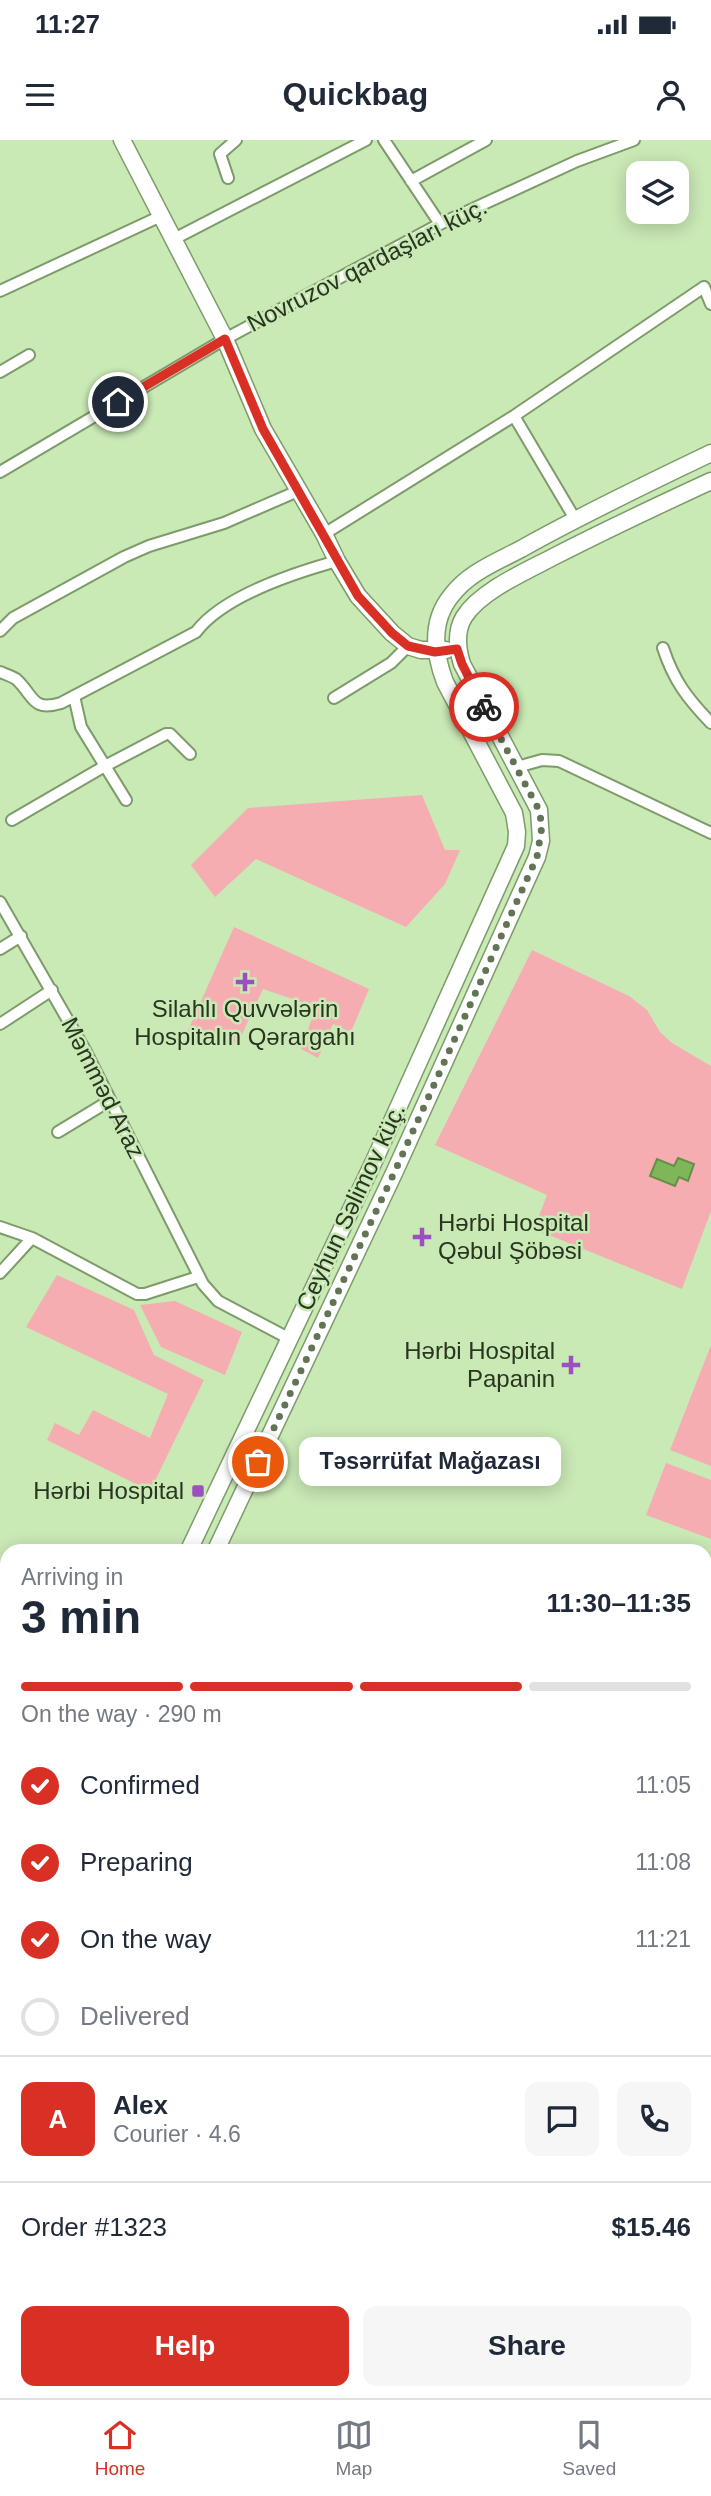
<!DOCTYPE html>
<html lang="en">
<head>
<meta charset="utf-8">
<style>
  :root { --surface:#fff; --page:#f6f6f7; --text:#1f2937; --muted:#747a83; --line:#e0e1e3; --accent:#d93025 }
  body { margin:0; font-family:Arial,sans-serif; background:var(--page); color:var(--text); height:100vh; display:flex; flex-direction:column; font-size:26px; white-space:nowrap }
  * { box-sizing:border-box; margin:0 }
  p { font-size:23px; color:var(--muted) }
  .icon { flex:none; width:38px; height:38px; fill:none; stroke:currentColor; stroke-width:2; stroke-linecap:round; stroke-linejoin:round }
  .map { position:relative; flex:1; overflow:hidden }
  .side { position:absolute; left:0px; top:1404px; width:712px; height:856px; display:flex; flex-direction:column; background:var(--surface); border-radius:21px 21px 0 0; box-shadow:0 4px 18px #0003 }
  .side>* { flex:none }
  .tools { position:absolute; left:626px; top:21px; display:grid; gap:14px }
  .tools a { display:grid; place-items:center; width:63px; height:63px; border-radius:14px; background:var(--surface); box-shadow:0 4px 18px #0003; font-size:35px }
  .pin { position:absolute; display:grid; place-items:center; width:60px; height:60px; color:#fff; margin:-30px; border:4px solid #fff; border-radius:50%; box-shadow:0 2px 7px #0007 }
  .courier { position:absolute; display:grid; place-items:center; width:70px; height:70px; margin:-35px; border:5px solid #d93025; border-radius:50%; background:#fff; color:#222; box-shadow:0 2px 9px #0007 }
  .bubble { position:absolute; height:49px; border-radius:14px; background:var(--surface); box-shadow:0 4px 18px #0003; font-size:23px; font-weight:700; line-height:49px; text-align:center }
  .summary em { font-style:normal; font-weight:700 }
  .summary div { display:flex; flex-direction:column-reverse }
  .summary { display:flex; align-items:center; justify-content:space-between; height:119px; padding:0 21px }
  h1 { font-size:46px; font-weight:700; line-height:52px }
  .bar { display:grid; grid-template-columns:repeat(4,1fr); gap:10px 7px; align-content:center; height:84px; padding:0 21px }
  .bar i { height:9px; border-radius:5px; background:var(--line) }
  .bar .selected { background:var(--accent) }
  .bar p { grid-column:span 4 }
  .line { display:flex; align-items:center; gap:18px; padding:0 21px; border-top:2px solid var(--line) }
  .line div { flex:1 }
  .round { display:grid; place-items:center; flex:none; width:74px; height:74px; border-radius:14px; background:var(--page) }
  ol { padding:0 21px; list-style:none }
  li { display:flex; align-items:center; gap:21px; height:77px }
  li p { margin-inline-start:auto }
  li .icon { padding:7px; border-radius:50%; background:var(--accent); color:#fff; stroke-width:4 }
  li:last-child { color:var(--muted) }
  li i { width:38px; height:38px; border:4px solid var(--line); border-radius:50% }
  .cta { display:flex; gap:14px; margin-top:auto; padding:14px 21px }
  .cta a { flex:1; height:80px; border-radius:14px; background:var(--accent); color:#fff; font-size:28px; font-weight:700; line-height:80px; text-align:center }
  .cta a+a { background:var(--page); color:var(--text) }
  .status { display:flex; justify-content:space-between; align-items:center; height:49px; padding:0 35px; background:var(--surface); direction:ltr }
  .status svg { height:19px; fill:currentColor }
  header { display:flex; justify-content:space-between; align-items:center; height:91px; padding:0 21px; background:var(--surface); font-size:32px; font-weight:700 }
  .tab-bar { display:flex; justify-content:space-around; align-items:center; height:98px; border-top:2px solid var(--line); background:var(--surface); font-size:19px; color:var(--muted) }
  .tab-bar a { display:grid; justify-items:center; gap:4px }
  .tab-bar .selected { color:var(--accent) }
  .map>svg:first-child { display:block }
  .green { fill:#f6adb2 }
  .water { fill:#7fb65a; stroke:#658f49; stroke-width:2 }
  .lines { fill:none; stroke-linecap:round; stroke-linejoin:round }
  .street-casing { stroke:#7d9b6b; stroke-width:14 }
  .secondary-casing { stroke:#7d9b6b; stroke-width:19 }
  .primary-casing { stroke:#7d9b6b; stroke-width:21 }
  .street { stroke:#fff; stroke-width:10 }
  .secondary { stroke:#fff; stroke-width:16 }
  .primary { stroke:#fff; stroke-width:18 }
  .done { stroke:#617455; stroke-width:7; stroke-dasharray:0 12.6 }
  .route { stroke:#d93025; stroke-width:9 }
  .poi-dot { fill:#9d4fc0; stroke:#c9e9b5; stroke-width:2.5 }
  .labels { text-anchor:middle; stroke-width:5; stroke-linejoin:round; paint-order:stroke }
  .street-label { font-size:24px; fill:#293521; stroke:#c9e9b5 }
  .poi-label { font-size:24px; fill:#293521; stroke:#c9e9b5; text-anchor:end }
</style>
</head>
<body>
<div class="status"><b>11:27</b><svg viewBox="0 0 49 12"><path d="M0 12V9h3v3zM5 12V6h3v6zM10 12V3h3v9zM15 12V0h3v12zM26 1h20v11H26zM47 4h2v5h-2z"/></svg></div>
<header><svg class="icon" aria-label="menu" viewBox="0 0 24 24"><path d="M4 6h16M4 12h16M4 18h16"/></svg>Quickbag<svg class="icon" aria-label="person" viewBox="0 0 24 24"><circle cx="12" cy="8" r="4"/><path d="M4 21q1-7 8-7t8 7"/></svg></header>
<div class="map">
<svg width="711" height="2258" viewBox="0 0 711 2258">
  <rect width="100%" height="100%" fill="#c9e9b5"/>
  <path class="green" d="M422,655L445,710H460L445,744L406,787L256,719L215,757L191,725L248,668Z
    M234,787L369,849L351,892L333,884L318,918L301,909L316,867L263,849L238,903L186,895Z
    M532,810L629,856L647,870L660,892L672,903L711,926V1071L682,1149L534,1089L547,1055L435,1005Z
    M57,1135L134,1170L154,1215L204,1240L150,1351L47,1300L55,1283L79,1295L93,1270L150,1298L168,1254L26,1187Z
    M175,1161L242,1192L225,1235L161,1207L140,1165Z
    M711,1205V1326L670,1310Z
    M666,1323L711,1340V1399L646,1375Z"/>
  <path class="water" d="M678,1018L694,1024L688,1041L679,1037L675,1046L650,1036L657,1019L674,1026Z"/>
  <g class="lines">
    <defs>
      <path id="street" d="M384,0L440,84
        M228,38L220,14L236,0
        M411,41L486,0
        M174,99L366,0
        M0,151L161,76
        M0,232L29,215
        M514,276L575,379
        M0,332L225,199L440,84L577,21L634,0
        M324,394L514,276L704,147L711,164
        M0,491L13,478L124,417L149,406L224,383L298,351
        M663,508C674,541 687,558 711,583
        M0,532C5,534 11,536 16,539C34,555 31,572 61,563L196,492C223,456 294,433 337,421
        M74,556L81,587L126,660
        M334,558L391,523L408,506
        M517,627L542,620L559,621L711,693
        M12,680L105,626L166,594H170L190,614
        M0,762L85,910L203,1144L218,1161L290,1199
        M0,809L21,796
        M0,884L52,850
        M58,992L109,961
        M0,1087L32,1098L0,1133
        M32,1098L137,1154H145L198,1137
        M0,1443L7,1446
        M485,2258L487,2252"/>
      <path id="secondary" d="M122,0L225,199L263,289L324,394L337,421L358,456L392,493L408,506L421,510H446
        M189,1410L375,1019L516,706L517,692L514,673L445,542C434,513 430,482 451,456C468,433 496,422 521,409C583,374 647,344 711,313
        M216,1410L395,1031L537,717L541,701L539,670L462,524C457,508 455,492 464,477C481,450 529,430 557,415C608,389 659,365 711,341
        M0,1679L7,1682
        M0,1764L7,1767
        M0,1818L7,1802
        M4,1865L7,1896
        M0,1926L7,1911
        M705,2012L711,2014
        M705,2082L711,2085"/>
      <path id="primary" d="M0,1704L7,1708
        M0,1733L7,1736
        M705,2031L711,2034
        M705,2062L711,2064"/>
    </defs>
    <use href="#street" class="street-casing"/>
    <use href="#secondary" class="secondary-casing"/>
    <use href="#primary" class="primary-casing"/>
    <use href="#street" class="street"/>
    <use href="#secondary" class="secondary"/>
    <use href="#primary" class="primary"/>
  </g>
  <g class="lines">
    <path class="done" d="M258,1322L395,1031L537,717L542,686L539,670L484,567"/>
    <path class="route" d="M118,262L225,199L263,289L358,456L392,493L408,506L435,512L457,509L462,524L484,567"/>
  </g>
  <g class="poi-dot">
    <path d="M241.5 831.5h7v7h7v7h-7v7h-7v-7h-7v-7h7z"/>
    <path d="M418.5 1086.5h7v7h7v7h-7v7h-7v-7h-7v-7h7z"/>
    <path d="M567.5 1214.5h7v7h7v7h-7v7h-7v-7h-7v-7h7z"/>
    <rect x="191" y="1344" width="14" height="14" rx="3.5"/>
  </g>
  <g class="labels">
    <g class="street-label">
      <text transform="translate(367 125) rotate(-27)" y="8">Novruzov qardaşları küç.</text>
      <text transform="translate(103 948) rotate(63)" y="8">Məmməd Araz</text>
      <text transform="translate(351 1067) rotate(-65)" y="8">Ceyhun Səlimov küç.</text>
    </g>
    <g class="poi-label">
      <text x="245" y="877" text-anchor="middle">Silahlı Quvvələrin<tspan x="245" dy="28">Hospitalın Qərargahı</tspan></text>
      <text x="438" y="1091" text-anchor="start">Hərbi Hospital<tspan x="438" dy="28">Qəbul Şöbəsi</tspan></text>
      <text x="555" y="1219">Hərbi Hospital<tspan x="555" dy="28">Papanin</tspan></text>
      <text x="184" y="1359">Hərbi Hospital</text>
    </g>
  </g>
</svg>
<div class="tools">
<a><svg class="icon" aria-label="layers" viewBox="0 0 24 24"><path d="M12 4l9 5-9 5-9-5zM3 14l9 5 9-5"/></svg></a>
</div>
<div class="pin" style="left:258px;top:1322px;background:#ea580c"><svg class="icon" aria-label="bag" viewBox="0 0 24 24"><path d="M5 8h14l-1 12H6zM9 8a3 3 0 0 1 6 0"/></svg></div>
<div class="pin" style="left:118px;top:262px;background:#1f2937"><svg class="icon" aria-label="home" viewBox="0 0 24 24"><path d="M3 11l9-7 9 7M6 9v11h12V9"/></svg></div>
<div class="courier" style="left:484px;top:567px"><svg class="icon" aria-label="bike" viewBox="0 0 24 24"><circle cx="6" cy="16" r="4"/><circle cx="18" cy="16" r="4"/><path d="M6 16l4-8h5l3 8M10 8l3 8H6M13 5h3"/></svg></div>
<div class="bubble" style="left:299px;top:1297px;width:262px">Təsərrüfat Mağazası</div>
<section class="side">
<div class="summary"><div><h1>3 min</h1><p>Arriving in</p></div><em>11:30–11:35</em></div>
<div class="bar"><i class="selected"></i><i class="selected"></i><i class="selected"></i><i></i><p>On the way · 290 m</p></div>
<ol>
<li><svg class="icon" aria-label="check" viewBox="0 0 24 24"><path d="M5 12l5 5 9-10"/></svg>Confirmed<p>11:05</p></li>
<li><svg class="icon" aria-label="check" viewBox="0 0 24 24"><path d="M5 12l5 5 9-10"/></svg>Preparing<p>11:08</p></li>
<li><svg class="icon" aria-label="check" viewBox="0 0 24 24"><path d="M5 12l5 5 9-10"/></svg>On the way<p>11:21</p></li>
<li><i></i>Delivered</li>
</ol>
<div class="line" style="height:126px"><b class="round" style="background:var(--accent);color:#fff">A</b><div><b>Alex</b><p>Courier · 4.6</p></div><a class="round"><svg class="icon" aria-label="chat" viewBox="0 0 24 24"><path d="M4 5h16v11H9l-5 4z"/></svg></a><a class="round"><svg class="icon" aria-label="phone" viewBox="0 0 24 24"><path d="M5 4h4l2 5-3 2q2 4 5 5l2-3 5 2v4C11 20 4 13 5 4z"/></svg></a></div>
<div class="line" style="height:91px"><div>Order #1323</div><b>$15.46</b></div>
<div class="cta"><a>Help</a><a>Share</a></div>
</section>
</div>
<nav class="tab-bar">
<a class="selected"><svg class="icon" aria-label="home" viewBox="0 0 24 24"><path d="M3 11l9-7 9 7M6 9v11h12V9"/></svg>Home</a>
<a><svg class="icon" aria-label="map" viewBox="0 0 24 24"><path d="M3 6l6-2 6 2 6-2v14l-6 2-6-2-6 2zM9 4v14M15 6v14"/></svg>Map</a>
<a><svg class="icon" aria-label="saved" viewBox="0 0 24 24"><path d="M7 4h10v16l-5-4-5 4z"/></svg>Saved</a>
</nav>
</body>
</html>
